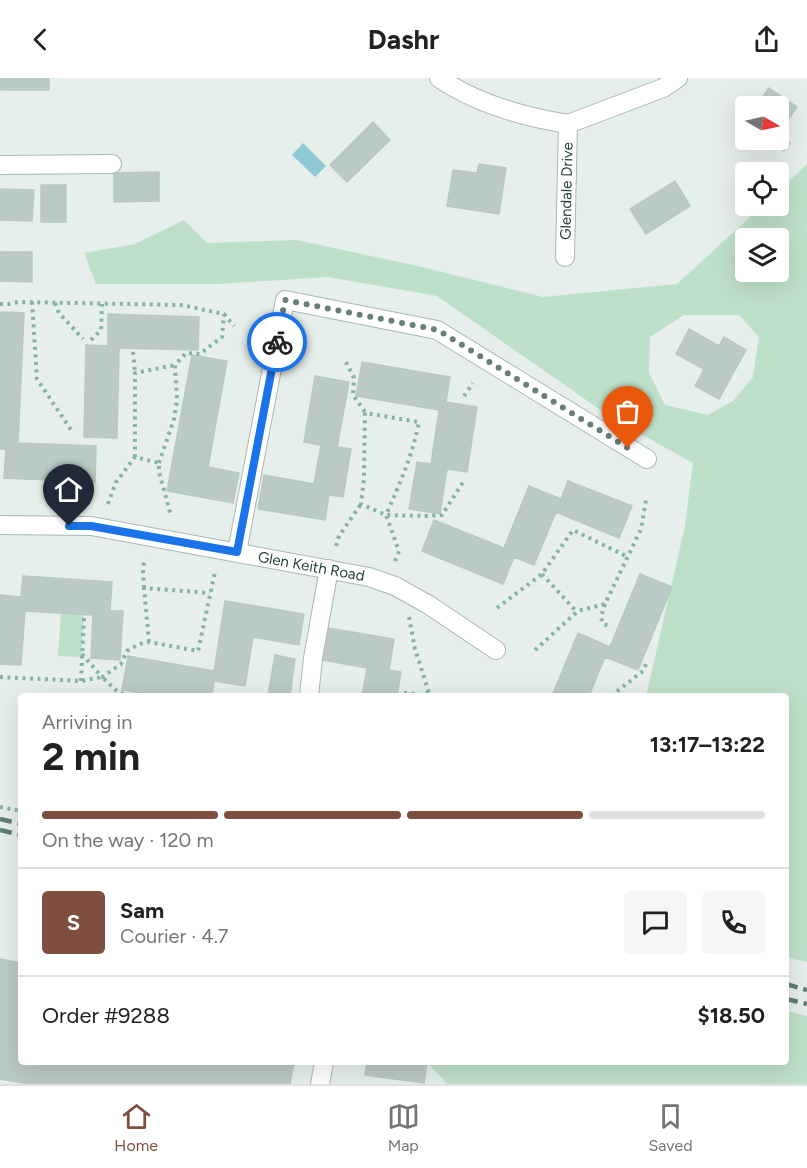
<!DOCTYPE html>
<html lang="en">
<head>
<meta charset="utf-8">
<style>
  :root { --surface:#fff; --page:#f6f6f6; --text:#202124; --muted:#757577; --line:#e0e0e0; --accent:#7f4e3f }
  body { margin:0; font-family:Figtree,sans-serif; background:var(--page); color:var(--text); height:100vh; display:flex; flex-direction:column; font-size:22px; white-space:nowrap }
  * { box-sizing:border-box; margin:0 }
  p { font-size:20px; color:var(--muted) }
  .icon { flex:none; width:33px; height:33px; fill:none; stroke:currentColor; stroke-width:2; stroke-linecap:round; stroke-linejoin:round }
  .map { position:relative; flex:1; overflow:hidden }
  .panel { position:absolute; left:18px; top:615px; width:771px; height:372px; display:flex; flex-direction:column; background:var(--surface); border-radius:6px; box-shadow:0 6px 24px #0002 }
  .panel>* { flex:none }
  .needle { width:39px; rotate:99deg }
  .buttons { position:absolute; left:735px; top:18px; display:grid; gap:12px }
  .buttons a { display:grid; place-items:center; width:54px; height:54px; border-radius:6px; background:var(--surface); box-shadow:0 6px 24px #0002; font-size:30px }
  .pin { position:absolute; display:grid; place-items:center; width:51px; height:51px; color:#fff; margin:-62px -26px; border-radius:50% 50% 50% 0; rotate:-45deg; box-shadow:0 0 6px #0007 }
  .pin .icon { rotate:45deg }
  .courier { position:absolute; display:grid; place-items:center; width:60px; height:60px; margin:-30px; border:4px solid #1a73e8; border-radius:50%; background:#fff; color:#222; box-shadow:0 2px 8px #0007 }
  .overview em { font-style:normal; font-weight:700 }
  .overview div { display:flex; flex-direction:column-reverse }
  .overview { display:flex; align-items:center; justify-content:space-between; height:102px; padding:0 24px }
  h1 { font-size:39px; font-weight:700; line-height:45px }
  .bar { display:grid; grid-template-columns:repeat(4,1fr); gap:9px 6px; align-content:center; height:72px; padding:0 24px }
  .bar i { height:8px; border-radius:4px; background:var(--line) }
  .bar .current { background:var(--accent) }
  .bar p { grid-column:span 4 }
  .line { display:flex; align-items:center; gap:15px; padding:0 24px; border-top:2px solid var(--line) }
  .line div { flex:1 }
  .round { display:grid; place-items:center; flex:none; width:63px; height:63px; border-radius:6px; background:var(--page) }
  header { display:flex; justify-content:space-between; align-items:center; height:78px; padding:0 24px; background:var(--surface); font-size:27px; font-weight:700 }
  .menu { display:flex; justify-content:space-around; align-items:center; height:84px; border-top:2px solid var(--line); background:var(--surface); font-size:16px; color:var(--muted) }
  .menu a { display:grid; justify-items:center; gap:3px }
  .menu .current { color:var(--accent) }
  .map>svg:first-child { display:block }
  .green { fill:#bfe0c8; fill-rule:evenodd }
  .water { fill:#8ec9d4 }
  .building { fill:#bbcac4; stroke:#b8c9c2; stroke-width:1.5 }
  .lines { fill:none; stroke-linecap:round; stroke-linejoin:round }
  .minor-casing { stroke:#a8b8b2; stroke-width:20 }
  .path { stroke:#86b3a5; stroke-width:4; stroke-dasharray:3 4.5; stroke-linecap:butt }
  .minor { stroke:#fff; stroke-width:18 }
  .rail { stroke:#5f7d75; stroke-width:4.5; stroke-dasharray:12 6; stroke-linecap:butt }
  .done { stroke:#687f78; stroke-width:6; stroke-dasharray:0 10.8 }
  .route { stroke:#1a73e8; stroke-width:8 }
  .labels { text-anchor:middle; stroke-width:6; stroke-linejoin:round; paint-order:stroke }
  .street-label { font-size:15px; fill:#24423a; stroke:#f7fbf9 }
</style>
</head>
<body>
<header><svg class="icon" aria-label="back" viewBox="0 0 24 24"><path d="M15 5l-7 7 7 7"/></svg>Dashr<svg class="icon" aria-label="share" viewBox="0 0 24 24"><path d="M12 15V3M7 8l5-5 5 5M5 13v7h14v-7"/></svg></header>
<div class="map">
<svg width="807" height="1006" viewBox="0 0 807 1006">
  <rect width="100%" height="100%" fill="#e6efeb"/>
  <path class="green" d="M807,86V884L786,879V618H646L685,448L693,385L612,340L437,218L328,199L218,206H96L84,175L135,166L184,142L207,165L297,162L422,189L543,219L677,206L762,128H778L779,112ZM746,160H778V194H746ZM684,237H739L759,259L753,299L733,323L708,337L665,327L649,295L650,259Z
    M61,535L84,537L81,579L58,578Z
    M786,933L807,938V1006H447L427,984H786Z"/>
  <path class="water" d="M303,65L326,88L315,99L292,77Z"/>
  <path class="building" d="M0,0H49V12H0Z
    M769,10L797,29L778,56V28H756Z
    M373,44L390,62L347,104L330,87Z
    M778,57L790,65L784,73L767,62H778Z
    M479,86L506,90L499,136L447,128L453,92L477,95Z
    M159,94V123L114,124V95Z
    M675,103L690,128L646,156L630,131Z
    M41,107H66V144H41Z
    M0,111L34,112L32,143L0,142Z
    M0,174H32V204L0,203Z
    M0,234L24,235L18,365L96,368L95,404L4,400L6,371H0Z
    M108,236L199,239L198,272L119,270L117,360L84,359L86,267L108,268Z
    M689,251L719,268L724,259L746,272L719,321L695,308L704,291L676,276Z
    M192,277L227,283L208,389L239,395L233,425L167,413Z
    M362,284L450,299L446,324L477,329L467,394L447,391L440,436L409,431L417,384L431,386L439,332L356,318Z
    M315,298L349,304L337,369L351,371L343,419L329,417L325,442L258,431L264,397L314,406L321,367L304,364Z
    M568,403L632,428L619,460L556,434L534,487L514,479L503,506L422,473L434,442L504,470L529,408L561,421Z
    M640,496L672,509L638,592L605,579L589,618H552L578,555L610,569Z
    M23,498L112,504L110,533H123L120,582L91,580L93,537L25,533L21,587L0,586V517L21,519Z
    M225,523L304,536L299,567L253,559L245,608L214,603L212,618H157L122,612L128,578L214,593Z
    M328,550L394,561L389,592L401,594L397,618H362L367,590L322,582Z
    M275,577L295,581L290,618H268Z
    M0,881L21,885V984H294L290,1006H29L0,1001Z
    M367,984H427L424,1005L365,997Z"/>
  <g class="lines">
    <defs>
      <g id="minor">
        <path d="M439,0C477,26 524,39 568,46"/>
        <path d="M568,46L663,10L678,0"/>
        <path d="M0,87L112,86"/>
        <path id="s1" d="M565,179L568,46"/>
        <path id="s2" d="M0,447L91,448L369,499L395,508L429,527L496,572"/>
        <path d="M237,474L285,222L437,252L647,381"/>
        <path d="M309,618L313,580L329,491"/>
        <path d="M320,1006L324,984"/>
      </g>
    </defs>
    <use href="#minor" class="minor-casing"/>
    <path class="path" d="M32,224L37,301L71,352
      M55,225L59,235L83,261
      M0,226H9L18,224L181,227L224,236L234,248
      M91,262L101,252L102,226
      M133,274L135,295
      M346,284L354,300L353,317L365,334
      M464,318L473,305
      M135,379V295L175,287
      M159,385L174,341L177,322L175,287L186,275L200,276L222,259L224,236
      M108,426L116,404L135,379L159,385V394L171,438
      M336,468L339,458L361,426
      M395,483L399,473L386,437C400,405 412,379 419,344L365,335L364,400L361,426L386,437L426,438L442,437L465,401
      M542,496L576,533
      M144,510L143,491L145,480
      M605,526L601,539L603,546L609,548
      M497,530L542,496L573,452L628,479
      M409,539L415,571L430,618
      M149,564L144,510L210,515
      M535,572L578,533L605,526L641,451L646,422
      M82,576L102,599L121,586L127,573L139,566L149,564L198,573L215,494
      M0,599L81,603L102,599L119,615L136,618
      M81,603L84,540
      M404,615L422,617L429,614
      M509,617L510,618
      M611,618L643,593L647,584
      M0,729L21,733"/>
    <use href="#minor" class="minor"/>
    <path class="rail" d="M0,741L21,746
      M0,752L21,757
      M786,906L807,912
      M786,921L807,926"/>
  </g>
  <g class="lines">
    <path class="done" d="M277,264L285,222L438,252L628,370"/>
    <path class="route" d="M69,448H91L237,474L277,264"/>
  </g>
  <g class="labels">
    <g class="street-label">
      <text dy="5" stroke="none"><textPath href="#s1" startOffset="66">Glendale Drive</textPath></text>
      <text dy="5" stroke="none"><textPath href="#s2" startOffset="315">Glen Keith Road</textPath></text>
    </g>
  </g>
</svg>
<div class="buttons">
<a><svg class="needle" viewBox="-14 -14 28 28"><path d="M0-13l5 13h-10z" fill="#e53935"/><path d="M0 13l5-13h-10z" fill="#757577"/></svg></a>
<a><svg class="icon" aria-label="locate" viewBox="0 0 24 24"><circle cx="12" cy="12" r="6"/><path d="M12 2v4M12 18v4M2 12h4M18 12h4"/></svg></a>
<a><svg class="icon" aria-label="layers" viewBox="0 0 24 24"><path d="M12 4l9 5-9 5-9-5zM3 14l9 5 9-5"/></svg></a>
</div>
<div class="pin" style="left:628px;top:370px;background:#ea580c"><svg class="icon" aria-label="bag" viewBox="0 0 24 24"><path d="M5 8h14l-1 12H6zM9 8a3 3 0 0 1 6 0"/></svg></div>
<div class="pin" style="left:69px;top:448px;background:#1f2937"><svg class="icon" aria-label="home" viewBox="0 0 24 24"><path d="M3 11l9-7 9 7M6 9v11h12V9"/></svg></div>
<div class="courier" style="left:277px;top:264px"><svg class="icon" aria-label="bike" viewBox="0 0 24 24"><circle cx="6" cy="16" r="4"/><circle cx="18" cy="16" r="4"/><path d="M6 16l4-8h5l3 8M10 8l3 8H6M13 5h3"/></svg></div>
<section class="panel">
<div class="overview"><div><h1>2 min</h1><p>Arriving in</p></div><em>13:17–13:22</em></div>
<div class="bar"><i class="current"></i><i class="current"></i><i class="current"></i><i></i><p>On the way · 120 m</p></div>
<div class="line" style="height:108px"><b class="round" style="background:var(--accent);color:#fff">S</b><div><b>Sam</b><p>Courier · 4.7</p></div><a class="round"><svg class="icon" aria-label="chat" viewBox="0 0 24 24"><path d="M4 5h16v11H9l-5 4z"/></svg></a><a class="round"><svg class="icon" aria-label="phone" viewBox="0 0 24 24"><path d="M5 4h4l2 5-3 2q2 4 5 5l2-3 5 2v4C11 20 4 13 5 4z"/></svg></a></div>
<div class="line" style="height:78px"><div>Order #9288</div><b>$18.50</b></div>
</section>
</div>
<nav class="menu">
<a class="current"><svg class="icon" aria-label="home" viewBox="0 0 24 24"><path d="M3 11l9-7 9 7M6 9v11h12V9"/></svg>Home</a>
<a><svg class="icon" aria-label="map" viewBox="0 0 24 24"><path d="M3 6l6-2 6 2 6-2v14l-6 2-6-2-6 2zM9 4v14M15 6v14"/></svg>Map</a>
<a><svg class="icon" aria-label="saved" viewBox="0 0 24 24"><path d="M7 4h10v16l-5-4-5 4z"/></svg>Saved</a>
</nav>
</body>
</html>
